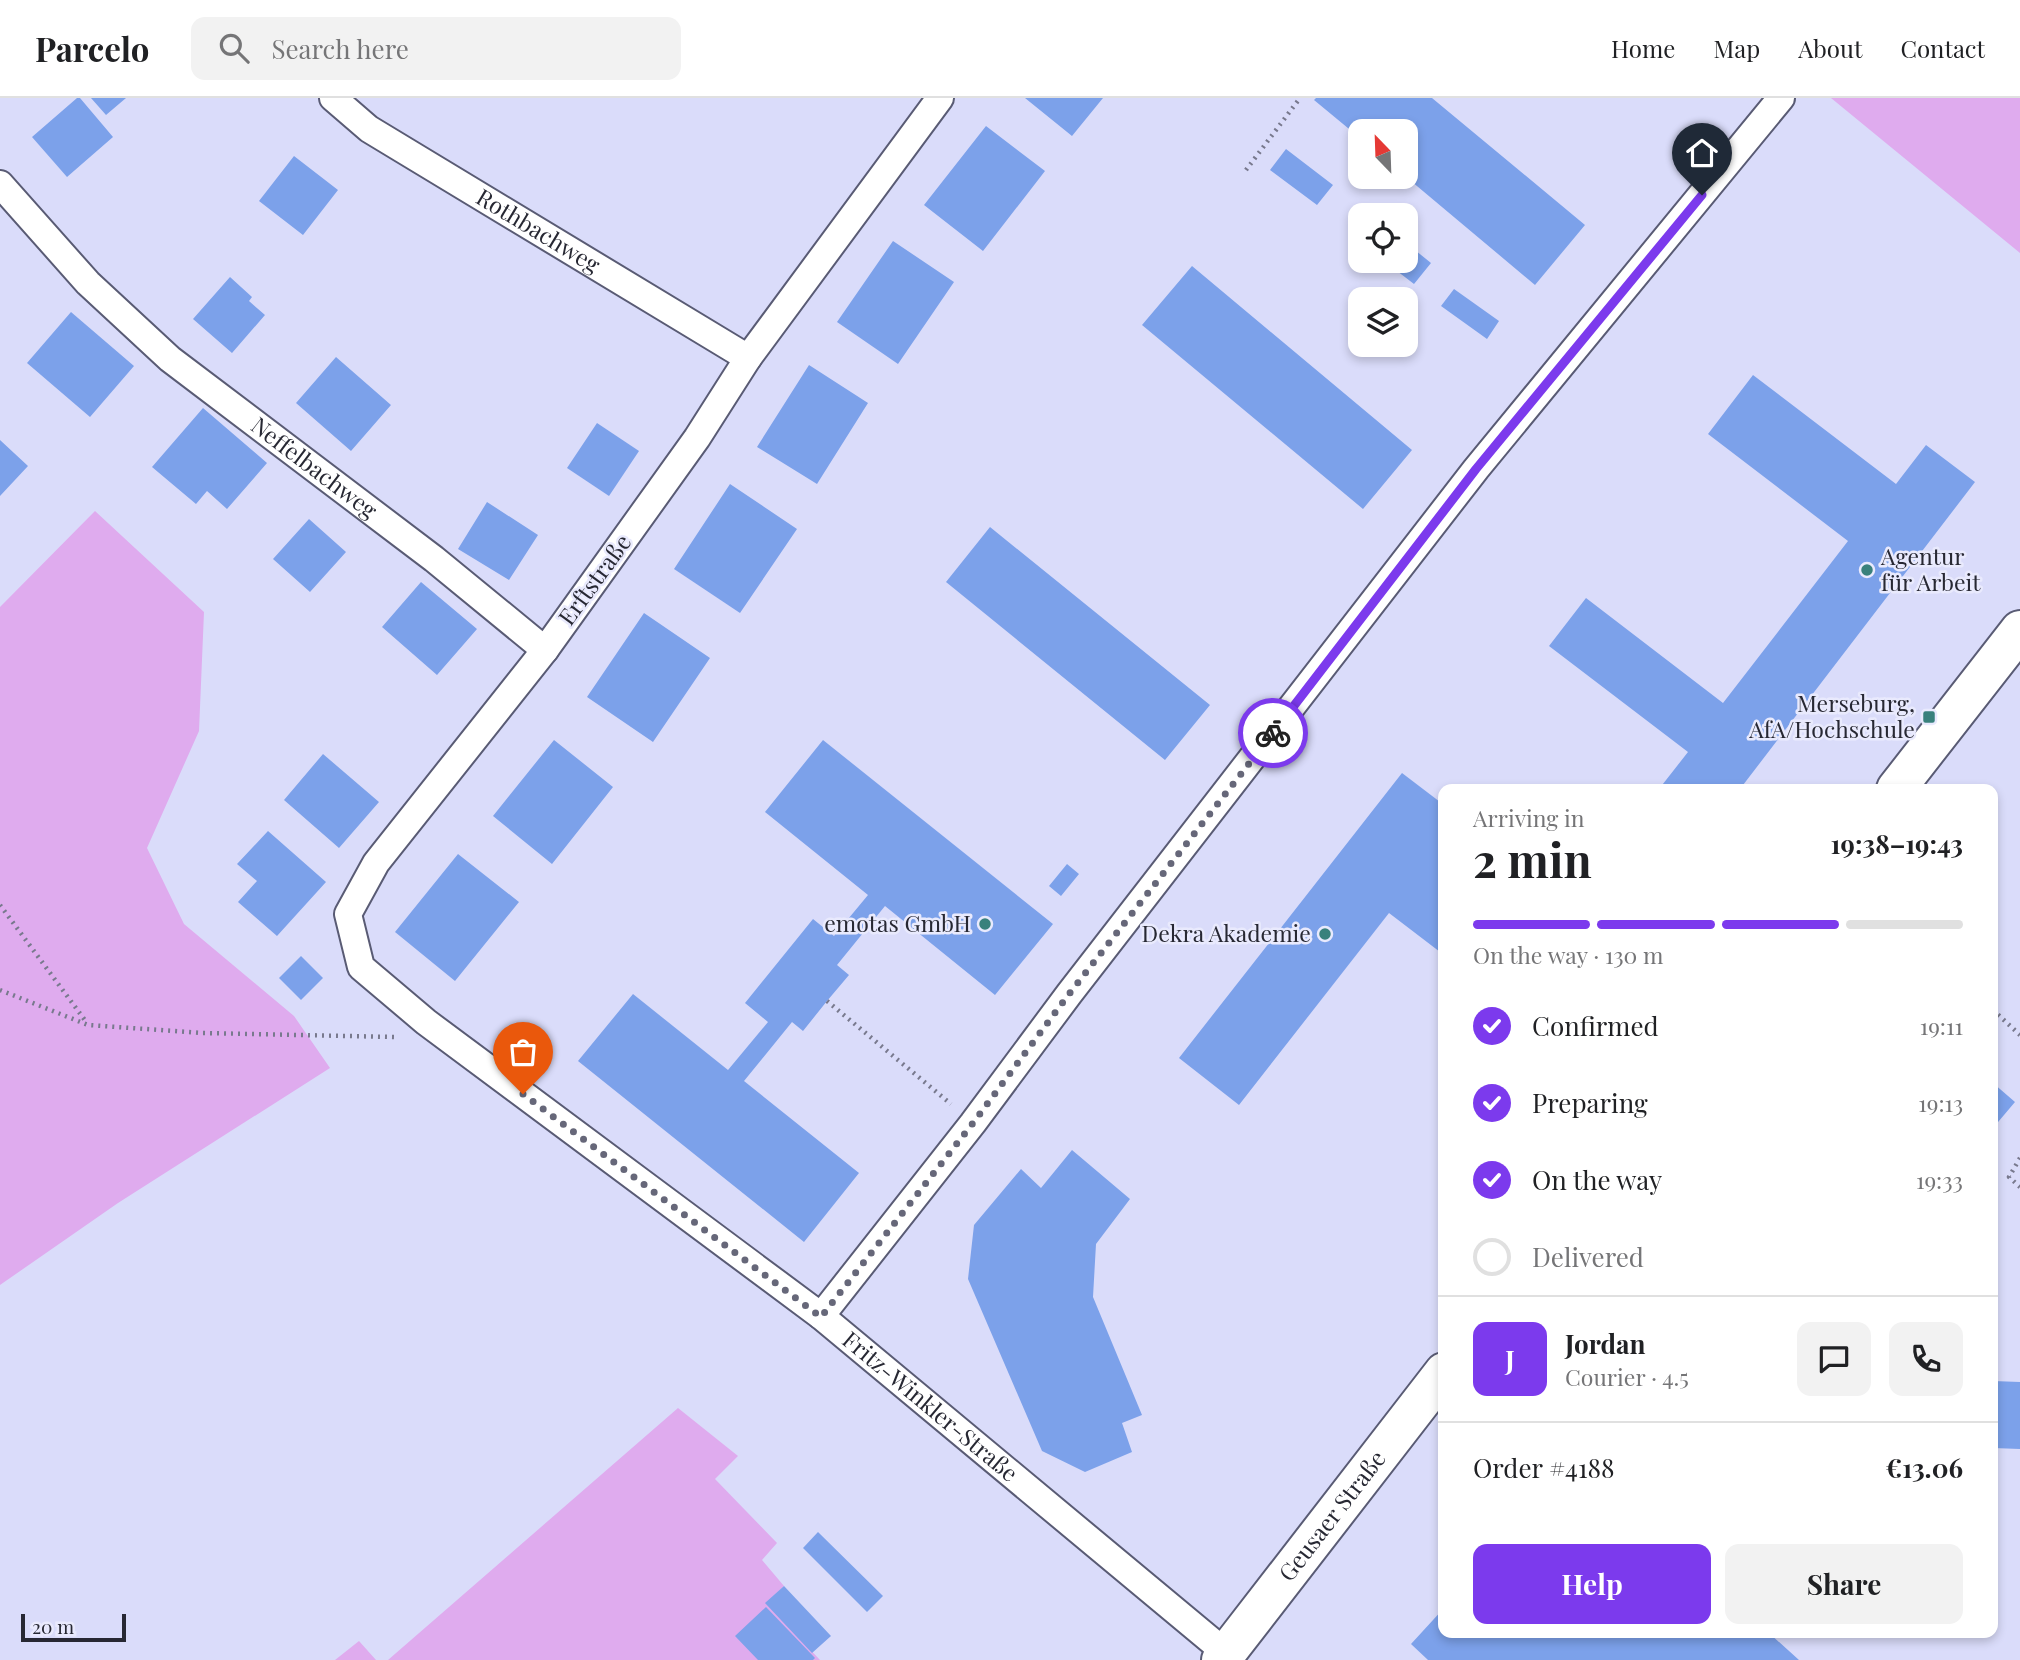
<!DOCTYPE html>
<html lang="en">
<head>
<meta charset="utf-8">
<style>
  :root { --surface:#fff; --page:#f2f2f2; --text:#202124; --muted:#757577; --line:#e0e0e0; --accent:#7c3aed }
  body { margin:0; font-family:"Playfair Display",serif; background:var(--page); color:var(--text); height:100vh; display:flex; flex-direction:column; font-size:26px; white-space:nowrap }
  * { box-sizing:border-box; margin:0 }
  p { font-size:23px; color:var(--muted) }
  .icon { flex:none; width:38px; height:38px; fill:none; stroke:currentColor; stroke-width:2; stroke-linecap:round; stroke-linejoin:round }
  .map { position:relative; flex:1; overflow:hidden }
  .panel { position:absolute; left:1438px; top:686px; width:560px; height:854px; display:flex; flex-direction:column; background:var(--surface); border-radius:14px; box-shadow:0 4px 10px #0003 }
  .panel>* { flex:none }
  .needle { width:46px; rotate:337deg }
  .fabs { position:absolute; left:1348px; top:21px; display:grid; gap:14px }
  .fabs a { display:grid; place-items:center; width:70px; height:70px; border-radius:14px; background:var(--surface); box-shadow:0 4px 10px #0003; font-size:35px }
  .scale { position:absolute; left:21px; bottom:18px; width:105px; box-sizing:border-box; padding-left:7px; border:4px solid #272833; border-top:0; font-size:19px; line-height:24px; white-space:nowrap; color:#272833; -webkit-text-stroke:5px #e9eafd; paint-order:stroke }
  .pin { position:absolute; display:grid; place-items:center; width:60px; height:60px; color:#fff; margin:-72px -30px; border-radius:50% 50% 50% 0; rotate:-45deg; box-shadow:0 0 7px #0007 }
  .pin .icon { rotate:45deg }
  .courier { position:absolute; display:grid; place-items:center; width:70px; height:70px; margin:-35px; border:5px solid #7c3aed; border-radius:50%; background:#fff; color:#222; box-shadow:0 2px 9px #0007 }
  .headline em { font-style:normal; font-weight:700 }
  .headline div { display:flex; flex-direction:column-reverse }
  .headline { display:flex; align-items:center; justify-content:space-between; height:119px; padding:0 35px }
  h1 { font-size:46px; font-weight:700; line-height:52px }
  .bar { display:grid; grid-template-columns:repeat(4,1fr); gap:10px 7px; align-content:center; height:84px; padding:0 35px }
  .bar i { height:9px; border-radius:5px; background:var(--line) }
  .bar .active { background:var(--accent) }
  .bar p { grid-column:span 4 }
  .line { display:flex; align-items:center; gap:18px; padding:0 35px; border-top:2px solid var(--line) }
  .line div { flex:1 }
  .round { display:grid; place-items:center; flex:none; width:74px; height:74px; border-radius:14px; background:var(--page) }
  ol { padding:0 35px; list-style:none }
  li { display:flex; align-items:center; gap:21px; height:77px }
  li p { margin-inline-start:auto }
  li .icon { padding:7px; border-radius:50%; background:var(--accent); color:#fff; stroke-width:4 }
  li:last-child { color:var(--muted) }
  li i { width:38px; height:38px; border:4px solid var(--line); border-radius:50% }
  .primary-button { display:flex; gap:14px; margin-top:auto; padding:14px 35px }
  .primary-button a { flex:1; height:80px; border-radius:14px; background:var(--accent); color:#fff; font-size:28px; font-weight:700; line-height:80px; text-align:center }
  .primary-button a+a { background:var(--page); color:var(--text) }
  header { display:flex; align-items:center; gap:42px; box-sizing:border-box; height:98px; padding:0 35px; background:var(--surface); border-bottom:2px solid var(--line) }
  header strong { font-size:33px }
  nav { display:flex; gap:38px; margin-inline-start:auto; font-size:24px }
  .search { width:490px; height:63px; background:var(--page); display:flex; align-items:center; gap:18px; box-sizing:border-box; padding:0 24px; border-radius:14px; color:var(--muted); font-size:26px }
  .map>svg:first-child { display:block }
  .green { fill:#dfabee }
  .building { fill:#7ca1ea }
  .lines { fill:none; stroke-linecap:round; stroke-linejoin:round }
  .street-casing { stroke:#595b74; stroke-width:30 }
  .secondary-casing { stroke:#595b74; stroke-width:42 }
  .path { stroke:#78798d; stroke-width:4.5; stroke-dasharray:2 5; stroke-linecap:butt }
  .street { stroke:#fff; stroke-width:26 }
  .secondary { stroke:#fff; stroke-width:38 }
  .done { stroke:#666779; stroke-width:7; stroke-dasharray:0 12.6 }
  .route { stroke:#7c3aed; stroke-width:9 }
  .poi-dot { fill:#39817c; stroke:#e9eafd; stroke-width:2.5 }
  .labels { text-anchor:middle; stroke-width:5; stroke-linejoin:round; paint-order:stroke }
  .street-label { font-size:23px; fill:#272833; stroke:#e9eafd }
  .poi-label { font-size:23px; fill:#272833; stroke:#e9eafd; text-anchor:end }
</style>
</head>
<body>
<header>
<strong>Parcelo</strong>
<div class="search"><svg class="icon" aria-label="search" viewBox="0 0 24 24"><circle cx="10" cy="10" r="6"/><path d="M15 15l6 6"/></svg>Search here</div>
<nav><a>Home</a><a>Map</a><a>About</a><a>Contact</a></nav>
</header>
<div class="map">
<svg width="2020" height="1562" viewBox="0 0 2020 1562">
  <rect width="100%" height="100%" fill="#dadcfa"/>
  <path class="green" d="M1831,0H2020V155Z
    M95,413L204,514L199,633L147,750L184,826L294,918L330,970L118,1105L0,1187V509Z
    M678,1310L738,1358L715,1381L777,1445L762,1462L784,1488L766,1505L820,1562H388Z
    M359,1543L376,1562H335Z"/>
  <path class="building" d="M77,0H80L113,39L67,79L32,39Z
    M91,0H126L106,17Z
    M1025,0H1103L1072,38Z
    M1316,0H1432L1585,127L1535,187L1405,78V33H1360V40L1314,2Z
    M986,28L1045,73L983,153L924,107Z
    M1286,51L1333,87L1317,107L1270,72Z
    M294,58L338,92L303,137L259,103Z
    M1360,119V143L1348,134Z
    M893,143L954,184L898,266L837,224Z
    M1405,144L1431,165L1414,186L1384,163H1405Z
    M1192,168L1412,352L1363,411L1142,227Z
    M230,179L252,199L249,203L265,217L232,255L193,221Z
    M1454,191L1499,223L1487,241L1441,208Z
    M71,214L134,268L90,319L27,265Z
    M336,259L391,307L351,353L296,305Z
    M809,267L868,305L817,386L757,349Z
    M1753,277L1896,386L1926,347L1975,384L1740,691H1659L1688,654L1549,548L1586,500L1723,605L1848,443L1708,336Z
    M203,310L267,365L227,411L207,393L196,406L152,369Z
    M597,325L639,353L609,398L567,370Z
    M0,342L28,368L0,398Z
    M730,386L797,431L740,515L674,471Z
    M487,404L538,437L509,482L458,451Z
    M309,421L346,454L310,494L273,461Z
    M990,429L1210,607L1165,662L946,484Z
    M421,484L477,531L437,577L382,529Z
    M644,515L710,560L653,644L587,599Z
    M554,642L613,689L552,766L493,718Z
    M823,642L1053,826L995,897L885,808L837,867L849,877L827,903L803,933L792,924L744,983L859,1075L804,1144L578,963L633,896L728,972L768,924L745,905L813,821L834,838L868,797L765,714Z
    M323,656L379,704L339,750L284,702Z
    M1402,675L1444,707V857L1389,815L1239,1007L1179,960Z
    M268,733L326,784L277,838L238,804L257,783L237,766Z
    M458,756L519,804L455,883L395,834Z
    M1067,766L1079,776L1061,798L1049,788Z
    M301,858L323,880L301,902L279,880Z
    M1993,985L2015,1004L1993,1030Z
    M1072,1052L1130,1101L1096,1146L1093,1199L1142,1317L1122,1325L1132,1354L1085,1374L1042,1353L968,1181L974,1127L1021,1071L1041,1090Z
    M1993,1283L2020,1284V1351L1993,1350Z
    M818,1434L883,1498L867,1514L803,1450Z
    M784,1488L831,1538L812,1555L765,1505Z
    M766,1509L815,1560L813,1562H758L735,1538Z
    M1444,1510V1535H1769L1799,1562H1428L1411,1546Z"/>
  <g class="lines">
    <defs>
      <g id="street">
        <path id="s1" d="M333,0L369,31L748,260"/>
        <path id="s2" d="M940,0L748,260L697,340L545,552L376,765L348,816L361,869L426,924L821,1218L1226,1555"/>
        <path id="s3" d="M0,86L88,185L170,261L434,461L545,552"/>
        <path d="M821,1218L973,1025L1069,896L1476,371L1781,0"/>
      </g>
      <g id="secondary">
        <path d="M1896,691L2020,532"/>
        <path id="s4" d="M1221,1562L1444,1274"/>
      </g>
    </defs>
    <use href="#street" class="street-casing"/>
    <use href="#secondary" class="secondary-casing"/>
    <path class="path" d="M1246,72L1300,0
      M0,807L87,925
      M0,892L88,927L203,935L395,939
      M827,903L951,1006
      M1993,912L2020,937
      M2020,1060L2009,1079L2020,1089"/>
    <use href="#street" class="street"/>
    <use href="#secondary" class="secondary"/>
  </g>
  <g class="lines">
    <path class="done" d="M523,996L821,1219L973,1025L1069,896L1273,635"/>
    <path class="route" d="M1273,635L1476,371L1702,97"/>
  </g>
  <g class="poi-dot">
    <circle cx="1867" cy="472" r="7"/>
    <rect x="1922" y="612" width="14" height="14" rx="3.5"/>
    <circle cx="985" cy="826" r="7"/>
    <circle cx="1325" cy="836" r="7"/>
  </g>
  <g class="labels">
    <g class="street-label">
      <text dy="8" stroke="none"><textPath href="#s1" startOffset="245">Rothbachweg</textPath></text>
      <text dy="8" stroke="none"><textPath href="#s3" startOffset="425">Neffelbachweg</textPath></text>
      <text transform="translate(595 482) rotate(-54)" y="8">Erftstraße</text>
      <text dy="8" stroke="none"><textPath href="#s2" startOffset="1783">Fritz-Winkler-Straße</textPath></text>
      <text dy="8" stroke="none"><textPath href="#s4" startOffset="182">Geusaer Straße</textPath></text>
    </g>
    <g class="poi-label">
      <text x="1881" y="467" text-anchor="start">Agentur<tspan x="1881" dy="26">für Arbeit</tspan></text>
      <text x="1915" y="614">Merseburg,<tspan x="1915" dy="26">AfA/Hochschule</tspan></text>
      <text x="971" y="834">emotas GmbH</text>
      <text x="1311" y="844">Dekra Akademie</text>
    </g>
  </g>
</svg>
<div class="fabs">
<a><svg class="needle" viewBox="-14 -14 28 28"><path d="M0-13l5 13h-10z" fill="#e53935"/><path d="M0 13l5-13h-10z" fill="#757577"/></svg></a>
<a><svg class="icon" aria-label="locate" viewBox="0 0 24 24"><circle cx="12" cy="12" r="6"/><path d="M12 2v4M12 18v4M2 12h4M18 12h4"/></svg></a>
<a><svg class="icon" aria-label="layers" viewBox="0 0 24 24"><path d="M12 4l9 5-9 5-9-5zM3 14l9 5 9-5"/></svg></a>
</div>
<div class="scale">20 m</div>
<div class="pin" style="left:523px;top:996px;background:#ea580c"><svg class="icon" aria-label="bag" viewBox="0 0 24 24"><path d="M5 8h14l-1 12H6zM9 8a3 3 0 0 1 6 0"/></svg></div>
<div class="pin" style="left:1702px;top:97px;background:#1f2937"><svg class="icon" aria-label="home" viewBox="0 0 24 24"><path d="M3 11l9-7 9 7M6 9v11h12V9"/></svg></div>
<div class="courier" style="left:1273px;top:635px"><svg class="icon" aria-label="bike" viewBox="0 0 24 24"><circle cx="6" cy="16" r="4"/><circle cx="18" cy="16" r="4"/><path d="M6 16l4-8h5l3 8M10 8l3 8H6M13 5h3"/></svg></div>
<section class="panel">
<div class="headline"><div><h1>2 min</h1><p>Arriving in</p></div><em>19:38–19:43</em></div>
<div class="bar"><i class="active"></i><i class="active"></i><i class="active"></i><i></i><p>On the way · 130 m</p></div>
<ol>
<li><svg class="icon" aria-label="check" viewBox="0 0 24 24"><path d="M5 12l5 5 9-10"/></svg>Confirmed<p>19:11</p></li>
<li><svg class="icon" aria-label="check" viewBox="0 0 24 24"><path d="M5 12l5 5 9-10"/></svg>Preparing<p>19:13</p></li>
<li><svg class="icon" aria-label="check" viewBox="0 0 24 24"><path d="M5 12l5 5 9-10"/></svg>On the way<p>19:33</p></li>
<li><i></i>Delivered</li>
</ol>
<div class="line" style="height:126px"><b class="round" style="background:var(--accent);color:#fff">J</b><div><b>Jordan</b><p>Courier · 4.5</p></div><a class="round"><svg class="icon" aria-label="chat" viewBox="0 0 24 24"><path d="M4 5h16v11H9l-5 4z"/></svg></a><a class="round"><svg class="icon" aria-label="phone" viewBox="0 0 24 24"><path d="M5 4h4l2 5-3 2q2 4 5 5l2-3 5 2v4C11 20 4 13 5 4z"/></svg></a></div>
<div class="line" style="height:91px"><div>Order #4188</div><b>€13.06</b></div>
<div class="primary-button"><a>Help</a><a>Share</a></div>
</section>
</div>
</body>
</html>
